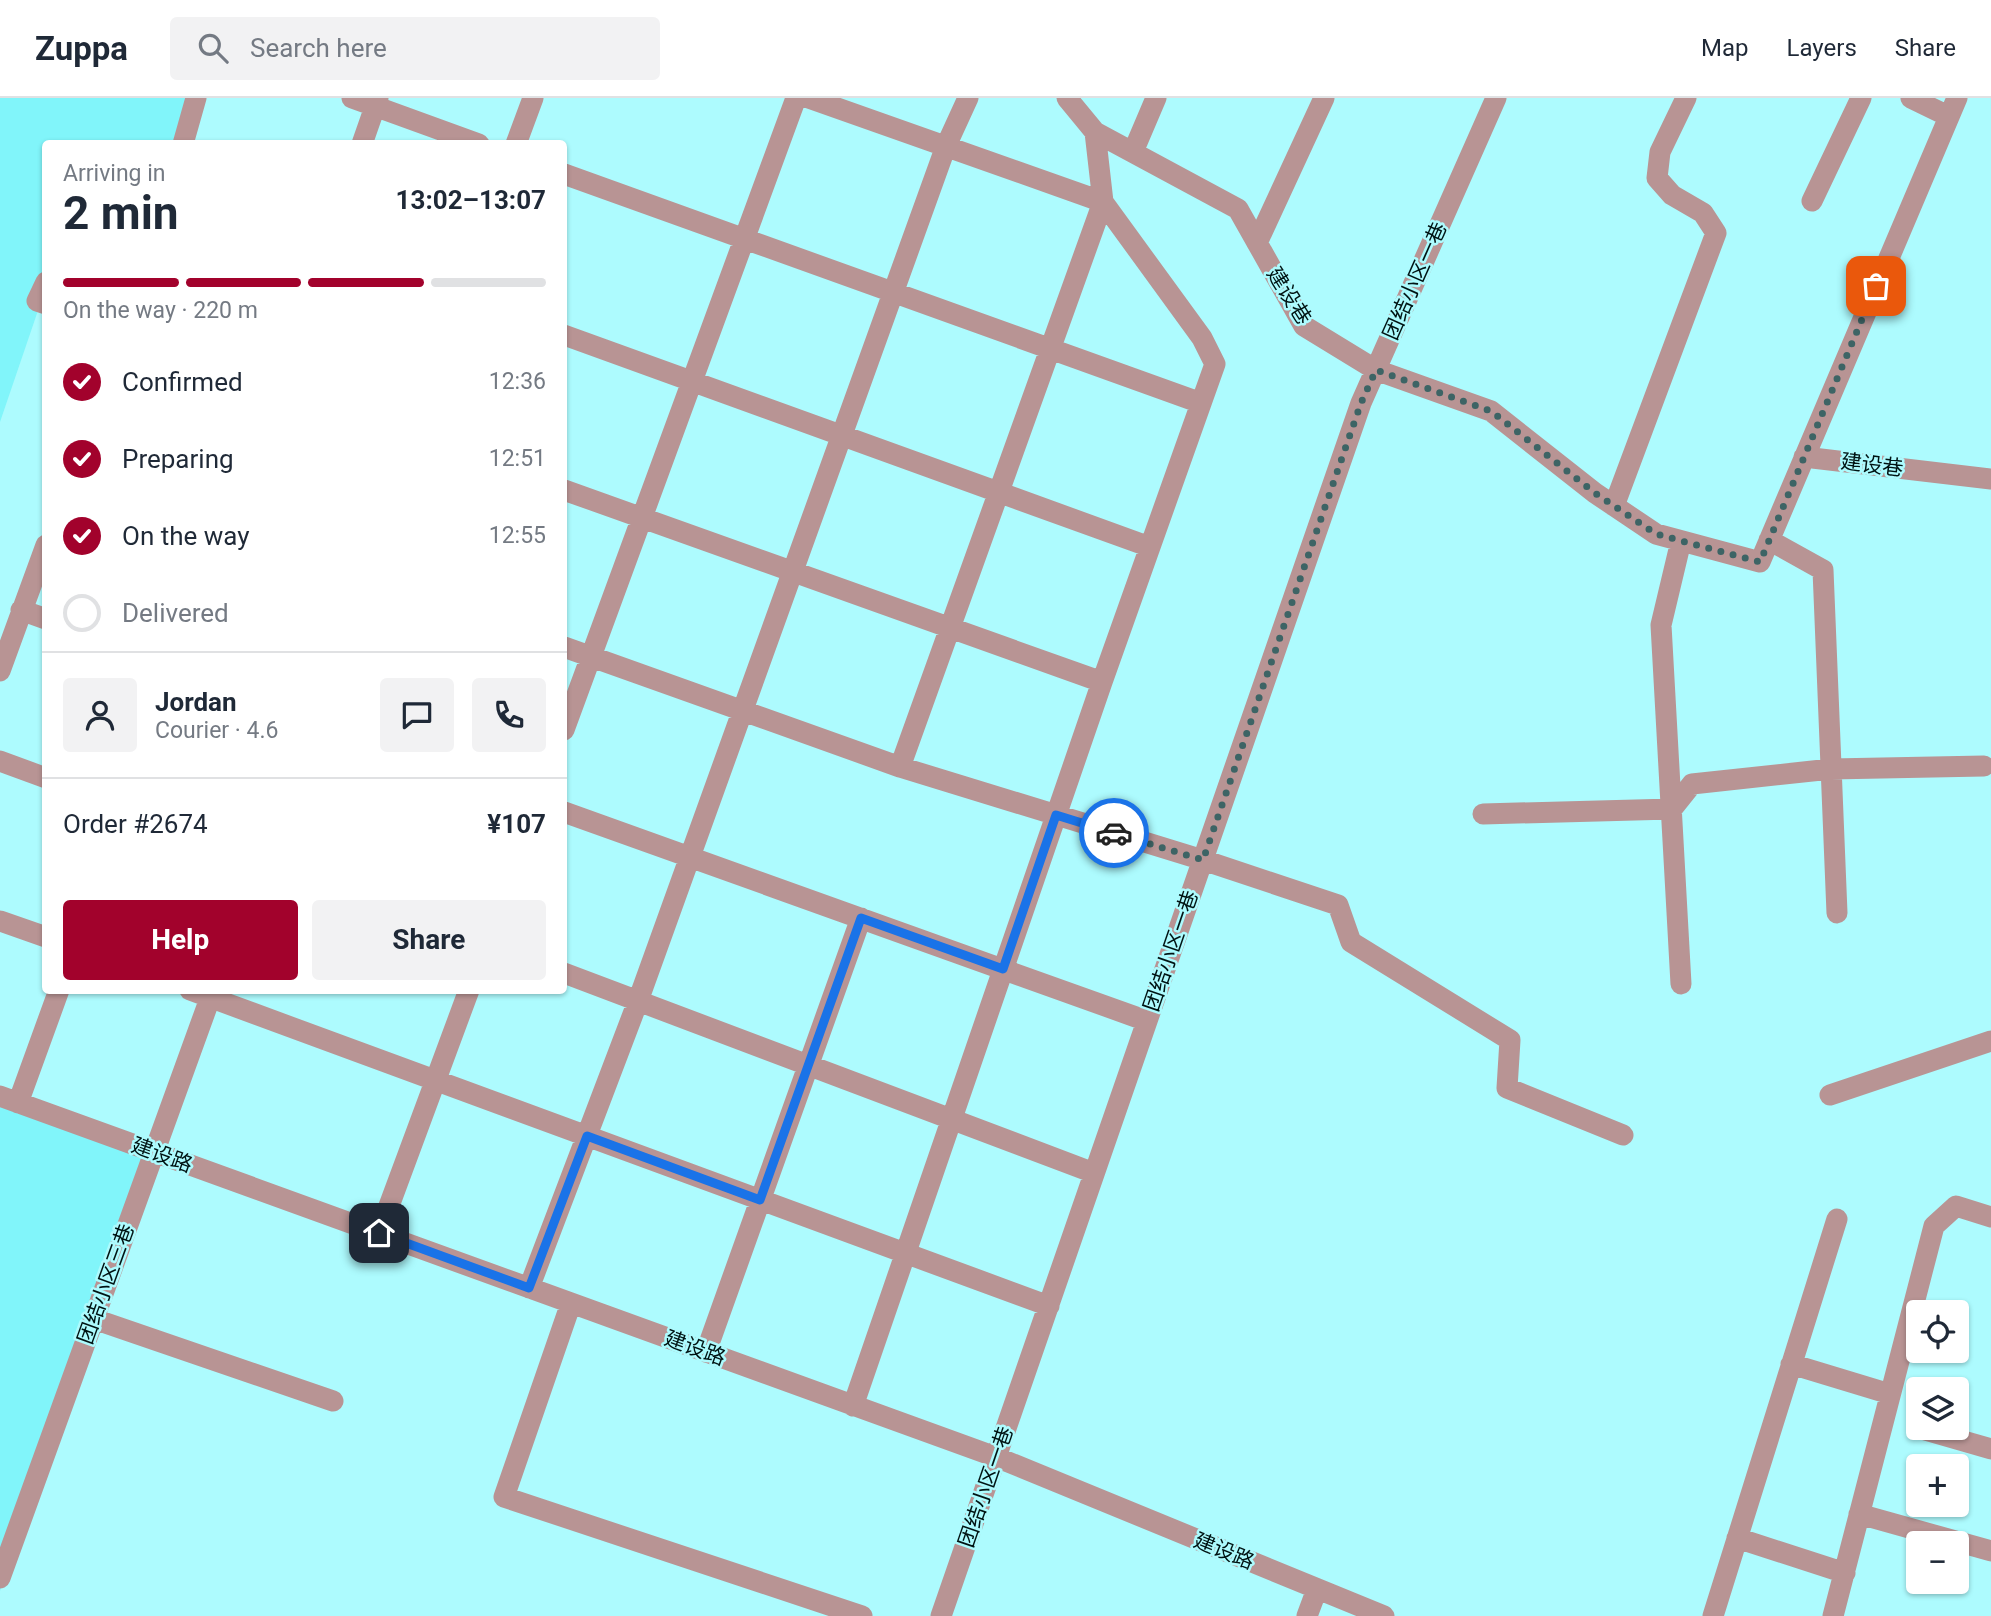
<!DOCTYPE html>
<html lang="en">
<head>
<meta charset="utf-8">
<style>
  :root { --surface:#fff; --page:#f2f2f3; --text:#1f2937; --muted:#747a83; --line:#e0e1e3; --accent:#a2022c }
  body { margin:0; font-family:Roboto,"Noto Sans SC",sans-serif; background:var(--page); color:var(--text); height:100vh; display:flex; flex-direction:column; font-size:26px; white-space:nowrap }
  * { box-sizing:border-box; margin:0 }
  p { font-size:23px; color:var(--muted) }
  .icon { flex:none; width:38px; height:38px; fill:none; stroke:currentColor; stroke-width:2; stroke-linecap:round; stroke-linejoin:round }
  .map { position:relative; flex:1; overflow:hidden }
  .side { position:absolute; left:42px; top:42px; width:525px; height:854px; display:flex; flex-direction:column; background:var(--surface); border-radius:7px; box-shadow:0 2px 5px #0004 }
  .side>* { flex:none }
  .controls { position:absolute; left:1906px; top:1202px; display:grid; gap:14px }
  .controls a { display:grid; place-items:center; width:63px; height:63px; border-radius:7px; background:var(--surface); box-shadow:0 2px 5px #0004; font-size:35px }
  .pin { position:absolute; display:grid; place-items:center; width:60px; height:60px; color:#fff; margin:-30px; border-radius:14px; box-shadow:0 4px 10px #0006 }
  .courier { position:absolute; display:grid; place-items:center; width:70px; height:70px; margin:-35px; border:5px solid #1a73e8; border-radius:50%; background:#fff; color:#222; box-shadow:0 2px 9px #0007 }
  .overview em { font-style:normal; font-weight:700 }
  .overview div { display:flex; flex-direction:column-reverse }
  .overview { display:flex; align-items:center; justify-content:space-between; height:119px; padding:0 21px }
  h1 { font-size:46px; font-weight:700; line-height:52px }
  .bar { display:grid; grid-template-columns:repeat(4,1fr); gap:10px 7px; align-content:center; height:84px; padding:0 21px }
  .bar i { height:9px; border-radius:5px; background:var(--line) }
  .bar .selected { background:var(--accent) }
  .bar p { grid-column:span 4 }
  .line { display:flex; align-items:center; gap:18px; padding:0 21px; border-top:2px solid var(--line) }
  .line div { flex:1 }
  .round { display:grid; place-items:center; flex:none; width:74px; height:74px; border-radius:7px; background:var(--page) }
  ol { padding:0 21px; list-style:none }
  li { display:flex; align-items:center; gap:21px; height:77px }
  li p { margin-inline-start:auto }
  li .icon { padding:7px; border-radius:50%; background:var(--accent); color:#fff; stroke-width:4 }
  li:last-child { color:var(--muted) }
  li i { width:38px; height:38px; border:4px solid var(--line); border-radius:50% }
  .primary-button { display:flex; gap:14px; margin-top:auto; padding:14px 21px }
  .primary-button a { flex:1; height:80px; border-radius:7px; background:var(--accent); color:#fff; font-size:28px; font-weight:700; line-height:80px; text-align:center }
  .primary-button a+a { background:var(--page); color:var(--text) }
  header { display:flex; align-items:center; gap:42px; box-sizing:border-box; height:98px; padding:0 35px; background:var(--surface); border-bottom:2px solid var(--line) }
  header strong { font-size:33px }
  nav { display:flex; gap:38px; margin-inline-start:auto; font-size:24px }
  .search { width:490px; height:63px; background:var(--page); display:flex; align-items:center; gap:18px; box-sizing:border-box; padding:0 24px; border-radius:7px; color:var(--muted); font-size:26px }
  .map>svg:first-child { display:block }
  .built { fill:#81f5fa }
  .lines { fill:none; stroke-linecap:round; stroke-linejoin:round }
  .minor { stroke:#b89494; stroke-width:21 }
  .done { stroke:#3d6465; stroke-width:7; stroke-dasharray:0 12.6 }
  .route { stroke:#1a73e8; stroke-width:9 }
  .labels { text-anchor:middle; stroke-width:5; stroke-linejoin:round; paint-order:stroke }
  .street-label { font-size:21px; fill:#001313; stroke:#adfbfe }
</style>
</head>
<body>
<header>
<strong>Zuppa</strong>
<div class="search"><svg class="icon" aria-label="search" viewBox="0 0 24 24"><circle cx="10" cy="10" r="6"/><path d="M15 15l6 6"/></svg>Search here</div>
<nav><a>Map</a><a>Layers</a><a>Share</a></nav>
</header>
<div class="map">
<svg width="1991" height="1518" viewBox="0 0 1991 1518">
  <rect width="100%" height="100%" fill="#adfbfe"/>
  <path class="built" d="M0,0H206L188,45L46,46L45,192L0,324Z
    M0,998L162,1058L0,1493Z"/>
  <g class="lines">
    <path class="minor" d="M352,0L479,46
      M809,0L1103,104L900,669
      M1067,0L1095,34L1238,111L1304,228L1376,272L1491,313L1595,395L1656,436L1760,464L1957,0
      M1911,0L1948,18
      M183,46L196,0
      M362,46L378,0
      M516,46L533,0
      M1133,54L1156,0
      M564,76L1201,305
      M1812,103L1861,0
      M1257,145L1324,0
      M46,184L37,203L46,206
      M564,237L1150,449
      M1804,359L1991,381
      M564,392L1102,584
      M1614,408L1716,135L1703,115L1672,97L1657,80L1660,54L1686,0
      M1769,442L1823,472L1837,815
      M1681,443L1661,527L1681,886
      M21,512L46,521
      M564,549L900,669L1203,762L1338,807L1351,844L1510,942L1507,990L1623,1037
      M0,573L46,447
      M564,632L796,0
      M0,663L46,680
      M564,714L1147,923
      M1483,716L1672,711L1692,686L1831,671L1984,668
      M0,823L46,839
      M564,875L1094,1075
      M190,892L1049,1208
      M1830,997L1991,943
      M0,998L996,1359L1384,1518
      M18,1005L59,892
      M379,1135L469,892
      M529,1190L638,903L946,48L968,0
      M571,1205L504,1399L862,1518
      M94,1221L333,1303
      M706,1254L861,820
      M1791,1266L1890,1296
      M853,1308L1102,584L1215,266L1202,240L1103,104L1095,34
      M1918,1330L1991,1351
      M1859,1416L1991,1453
      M1737,1440L1845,1475
      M0,1480L213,892
      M941,1518L1361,305L1496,0
      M1307,1518L1317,1491
      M1713,1518L1837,1121
      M1833,1518L1934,1128L1956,1108L1991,1119"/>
  </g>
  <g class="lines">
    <path class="done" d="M1114,735L1203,762L1361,305L1376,272L1491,313L1595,395L1656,436L1760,464L1876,188"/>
    <path class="route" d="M379,1135L529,1190L587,1038L760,1102L861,820L1003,871L1056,717L1114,735"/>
  </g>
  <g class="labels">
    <g class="street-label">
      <text transform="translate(1415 183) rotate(-66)" y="7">团结小区一巷</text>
      <text transform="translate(1289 198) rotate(58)" y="7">建设巷</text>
      <text transform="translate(1872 367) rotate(7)" y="7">建设巷</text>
      <text transform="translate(1171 853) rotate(-71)" y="7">团结小区一巷</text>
      <text transform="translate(162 1057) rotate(20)" y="7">建设路</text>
      <text transform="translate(106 1186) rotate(-70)" y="7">团结小区三巷</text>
      <text transform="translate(695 1250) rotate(20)" y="7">建设路</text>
      <text transform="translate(986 1389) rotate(-71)" y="7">团结小区一巷</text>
      <text transform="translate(1224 1453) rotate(22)" y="7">建设路</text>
    </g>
  </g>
</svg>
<div class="controls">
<a><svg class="icon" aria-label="locate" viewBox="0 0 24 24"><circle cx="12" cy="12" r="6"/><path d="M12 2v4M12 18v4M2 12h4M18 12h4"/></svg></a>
<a><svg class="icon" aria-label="layers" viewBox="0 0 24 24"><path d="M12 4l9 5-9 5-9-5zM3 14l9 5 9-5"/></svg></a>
<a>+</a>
<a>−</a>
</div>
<div class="pin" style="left:1876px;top:188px;background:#ea580c"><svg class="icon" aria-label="bag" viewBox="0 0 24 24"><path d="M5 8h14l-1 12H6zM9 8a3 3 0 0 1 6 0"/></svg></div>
<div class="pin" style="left:379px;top:1135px;background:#1f2937"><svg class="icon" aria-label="home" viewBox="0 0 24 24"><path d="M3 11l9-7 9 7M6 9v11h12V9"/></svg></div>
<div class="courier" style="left:1114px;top:735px"><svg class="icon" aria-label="car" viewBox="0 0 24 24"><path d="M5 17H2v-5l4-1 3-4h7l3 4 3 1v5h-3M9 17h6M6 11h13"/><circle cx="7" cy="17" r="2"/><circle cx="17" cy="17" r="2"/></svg></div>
<section class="side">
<div class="overview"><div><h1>2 min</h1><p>Arriving in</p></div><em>13:02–13:07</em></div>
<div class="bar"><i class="selected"></i><i class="selected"></i><i class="selected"></i><i></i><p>On the way · 220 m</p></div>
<ol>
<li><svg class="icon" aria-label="check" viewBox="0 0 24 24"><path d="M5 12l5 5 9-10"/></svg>Confirmed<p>12:36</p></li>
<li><svg class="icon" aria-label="check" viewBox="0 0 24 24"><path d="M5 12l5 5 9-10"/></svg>Preparing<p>12:51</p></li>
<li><svg class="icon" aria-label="check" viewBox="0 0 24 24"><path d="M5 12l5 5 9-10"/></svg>On the way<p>12:55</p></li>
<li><i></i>Delivered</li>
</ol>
<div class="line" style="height:126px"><a class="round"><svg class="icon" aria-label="person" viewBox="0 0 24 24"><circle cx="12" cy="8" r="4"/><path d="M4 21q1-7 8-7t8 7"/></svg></a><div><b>Jordan</b><p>Courier · 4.6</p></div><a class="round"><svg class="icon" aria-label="chat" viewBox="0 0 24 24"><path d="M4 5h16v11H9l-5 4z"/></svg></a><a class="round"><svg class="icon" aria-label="phone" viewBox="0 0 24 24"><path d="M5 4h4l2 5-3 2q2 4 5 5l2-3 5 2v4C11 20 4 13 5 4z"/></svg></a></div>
<div class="line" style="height:91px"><div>Order #2674</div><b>¥107</b></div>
<div class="primary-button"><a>Help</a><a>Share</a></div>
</section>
</div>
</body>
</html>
